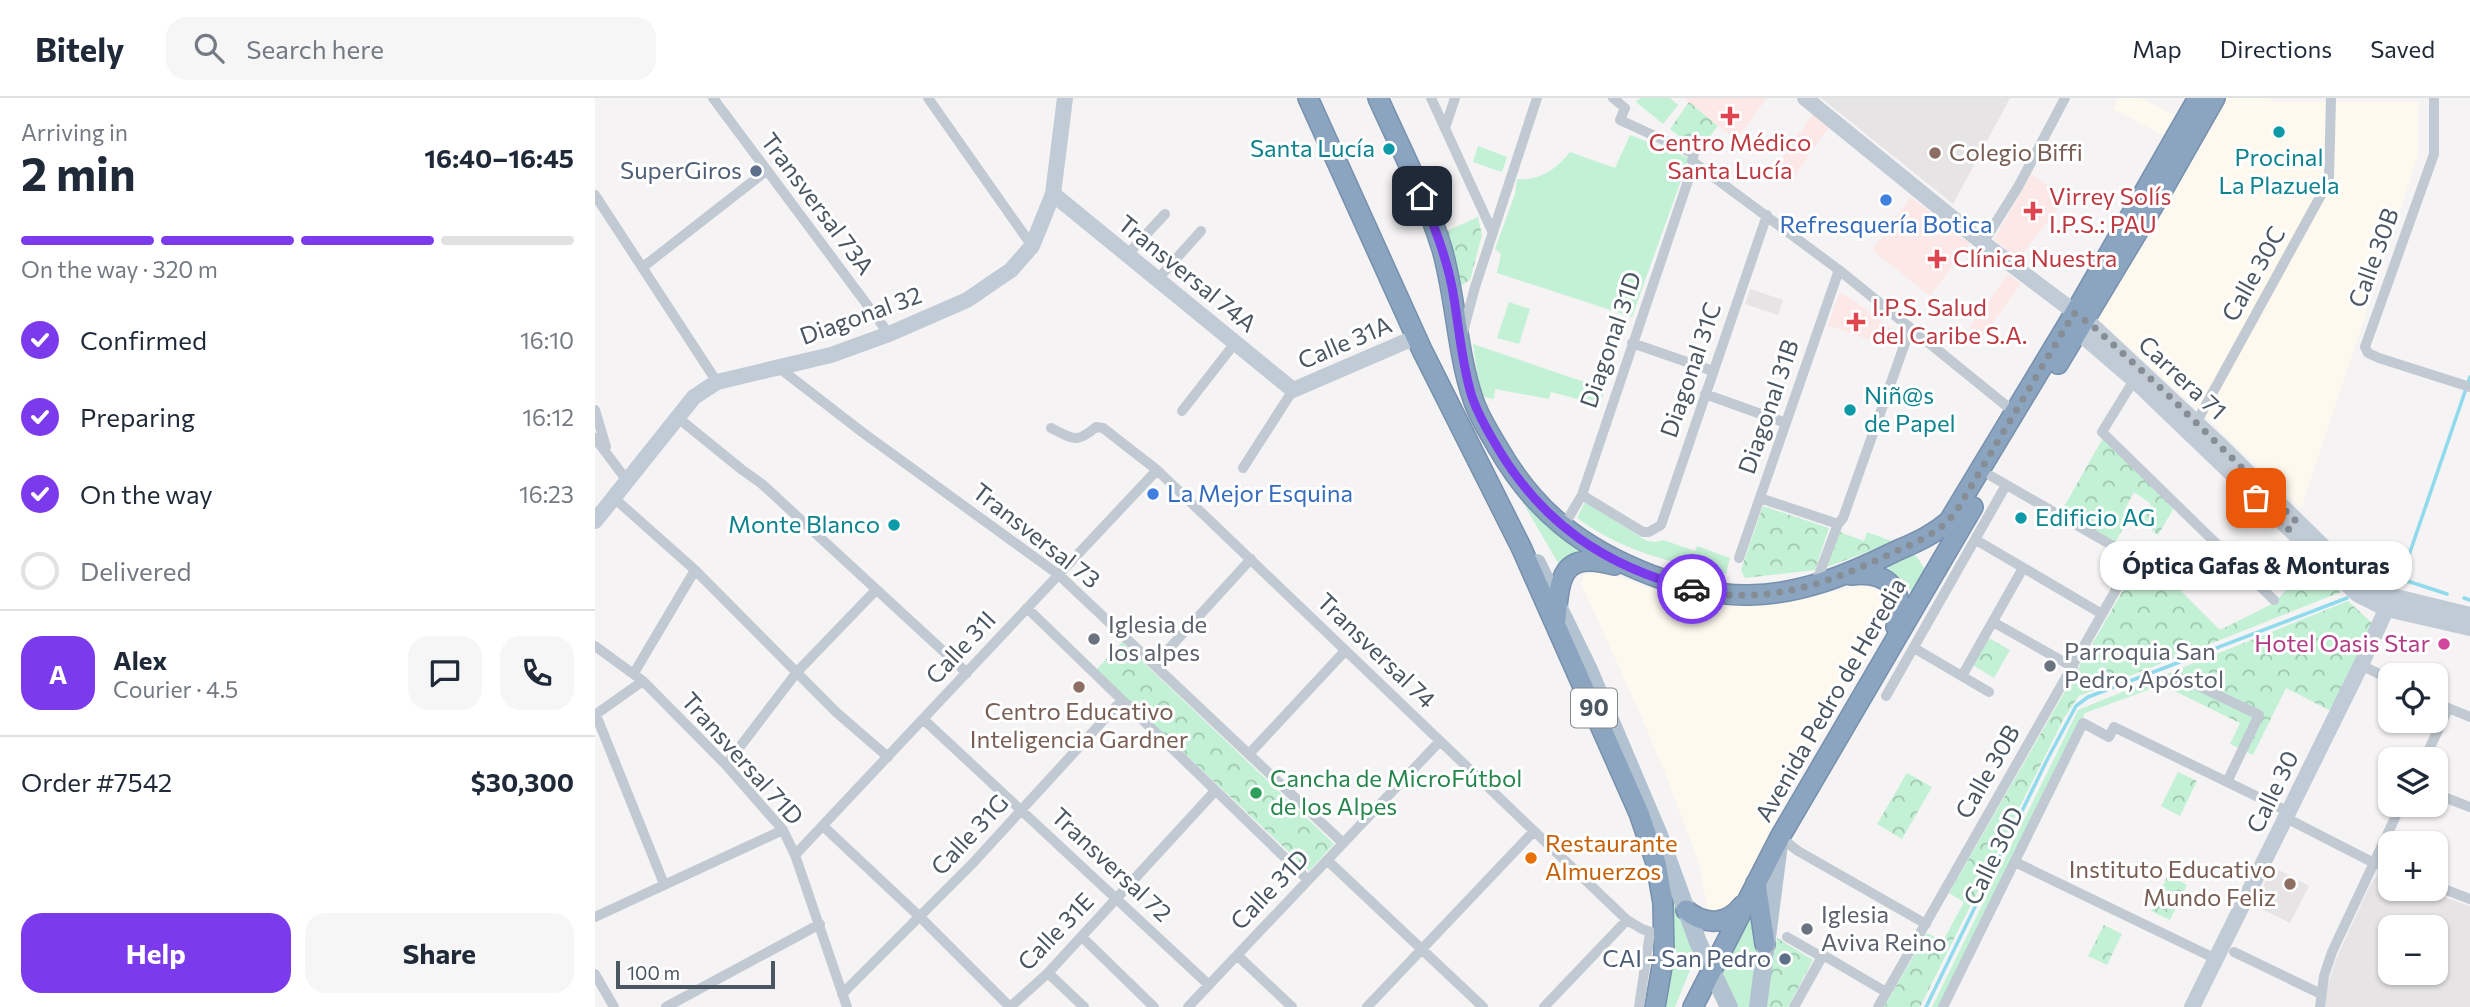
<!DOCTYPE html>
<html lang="en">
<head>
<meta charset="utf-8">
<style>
  :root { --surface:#fff; --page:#f6f6f7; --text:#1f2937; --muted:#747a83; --line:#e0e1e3; --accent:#7c3aed }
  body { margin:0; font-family:Commissioner,sans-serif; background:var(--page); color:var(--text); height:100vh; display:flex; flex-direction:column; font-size:26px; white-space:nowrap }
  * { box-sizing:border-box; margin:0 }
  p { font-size:23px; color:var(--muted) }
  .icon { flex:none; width:38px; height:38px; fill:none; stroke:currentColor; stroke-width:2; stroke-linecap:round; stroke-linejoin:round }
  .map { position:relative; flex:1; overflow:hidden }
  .side { display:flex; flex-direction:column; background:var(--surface); width:595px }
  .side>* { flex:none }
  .tools { position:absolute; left:1783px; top:565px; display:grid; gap:14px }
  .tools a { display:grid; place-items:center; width:70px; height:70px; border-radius:14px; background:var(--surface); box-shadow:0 2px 5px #0004; font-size:35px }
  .scale { position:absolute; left:21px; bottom:18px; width:159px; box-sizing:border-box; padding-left:7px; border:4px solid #4a5661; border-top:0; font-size:19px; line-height:24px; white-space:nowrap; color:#4a5661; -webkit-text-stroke:5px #fff; paint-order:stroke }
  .pin { position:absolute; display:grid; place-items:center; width:60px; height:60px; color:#fff; margin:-30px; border-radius:14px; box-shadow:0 4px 10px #0006 }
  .courier { position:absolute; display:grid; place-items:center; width:70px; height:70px; margin:-35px; border:5px solid #7c3aed; border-radius:50%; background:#fff; color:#222; box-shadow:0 2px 9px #0007 }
  .bubble { position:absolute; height:49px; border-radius:21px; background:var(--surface); box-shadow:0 2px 5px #0004; font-size:23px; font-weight:700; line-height:49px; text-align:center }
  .head em { font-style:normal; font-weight:700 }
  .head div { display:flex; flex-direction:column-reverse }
  .head { display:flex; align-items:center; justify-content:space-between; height:119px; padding:0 21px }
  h1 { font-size:46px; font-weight:700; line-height:52px }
  .bar { display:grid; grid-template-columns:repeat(4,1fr); gap:10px 7px; align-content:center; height:84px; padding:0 21px }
  .bar i { height:9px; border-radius:5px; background:var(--line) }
  .bar .on { background:var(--accent) }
  .bar p { grid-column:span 4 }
  .line { display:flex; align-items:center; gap:18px; padding:0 21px; border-top:2px solid var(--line) }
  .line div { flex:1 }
  .round { display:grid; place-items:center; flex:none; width:74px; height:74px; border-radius:21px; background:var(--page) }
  ol { padding:0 21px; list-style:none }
  li { display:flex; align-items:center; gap:21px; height:77px }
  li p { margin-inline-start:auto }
  li .icon { padding:7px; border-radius:50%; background:var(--accent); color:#fff; stroke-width:4 }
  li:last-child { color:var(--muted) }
  li i { width:38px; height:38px; border:4px solid var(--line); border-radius:50% }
  .cta { display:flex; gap:14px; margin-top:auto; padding:14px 21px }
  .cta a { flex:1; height:80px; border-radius:21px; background:var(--accent); color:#fff; font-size:28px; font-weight:700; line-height:80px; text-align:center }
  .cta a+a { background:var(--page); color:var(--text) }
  header { display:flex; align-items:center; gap:42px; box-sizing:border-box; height:98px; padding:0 35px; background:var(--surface); border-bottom:2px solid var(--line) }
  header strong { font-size:33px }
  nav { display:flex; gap:38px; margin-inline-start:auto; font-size:24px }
  .search { width:490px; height:63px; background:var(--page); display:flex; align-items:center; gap:18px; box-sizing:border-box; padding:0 24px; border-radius:21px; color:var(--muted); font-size:26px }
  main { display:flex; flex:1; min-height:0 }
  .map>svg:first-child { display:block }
  .commercial { fill:#fdf9ef }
  .education { fill:#e6e4e5; fill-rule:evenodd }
  .medical { fill:#fce8e6 }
  .grass { fill:#c3f1d5 }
  .park { fill:url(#park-crowns) }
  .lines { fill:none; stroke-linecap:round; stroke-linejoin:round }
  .stream { stroke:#90daee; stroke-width:3.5 }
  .highway-casing { stroke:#7690ad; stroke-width:22 }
  .street { stroke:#c1cad2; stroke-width:10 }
  .secondary { stroke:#c1cbd6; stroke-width:16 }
  .primary { stroke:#b3c2d1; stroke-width:18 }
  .highway { stroke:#8ba5c1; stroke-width:19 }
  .done { stroke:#868d94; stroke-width:7; stroke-dasharray:0 12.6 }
  .route { stroke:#7c3aed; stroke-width:9 }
  .health-dot { fill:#e0444e; stroke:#fff; stroke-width:2.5 }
  .culture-dot { fill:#0f9aa8; stroke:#fff; stroke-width:2.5 }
  .education-dot { fill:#8d6e63; stroke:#fff; stroke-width:2.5 }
  .service-dot { fill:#5c6f8a; stroke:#fff; stroke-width:2.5 }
  .shop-dot { fill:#3f7fe0; stroke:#fff; stroke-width:2.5 }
  .worship-dot { fill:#6b7280; stroke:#fff; stroke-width:2.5 }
  .hotel-dot { fill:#d1479c; stroke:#fff; stroke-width:2.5 }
  .leisure-dot { fill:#2e9e5b; stroke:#fff; stroke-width:2.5 }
  .food-dot { fill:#e8710a; stroke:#fff; stroke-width:2.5 }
  .labels { text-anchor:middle; stroke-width:6; stroke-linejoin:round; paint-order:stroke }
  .shield { fill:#fff; stroke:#808990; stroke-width:2 }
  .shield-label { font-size:23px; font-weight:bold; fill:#4a5661 }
  .health-label { font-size:24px; fill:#be3a42; stroke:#fff; text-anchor:start }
  .culture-label { font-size:24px; fill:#0d838f; stroke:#fff; text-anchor:end }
  .education-label { font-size:24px; fill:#785e54; stroke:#fff; text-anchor:start }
  .service-label { font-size:24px; fill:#4e5e75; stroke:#fff; text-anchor:end }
  .street-label { font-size:24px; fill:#4a5661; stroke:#fff }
  .shop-label { font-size:24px; fill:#366cbe; stroke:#fff }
  .worship-label { font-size:24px; fill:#5b616d; stroke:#fff; text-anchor:start }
  .hotel-label { font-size:24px; fill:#b23c85; stroke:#fff; text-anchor:end }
  .leisure-label { font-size:24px; fill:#27864d; stroke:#fff; text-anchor:start }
  .food-label { font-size:24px; fill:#c56008; stroke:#fff; text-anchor:start }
</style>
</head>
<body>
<header>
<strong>Bitely</strong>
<div class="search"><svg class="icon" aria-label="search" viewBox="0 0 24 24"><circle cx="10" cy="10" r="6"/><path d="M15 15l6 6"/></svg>Search here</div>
<nav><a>Map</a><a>Directions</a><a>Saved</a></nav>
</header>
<main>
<section class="side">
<div class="head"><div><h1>2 min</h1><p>Arriving in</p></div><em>16:40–16:45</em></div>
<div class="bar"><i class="on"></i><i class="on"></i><i class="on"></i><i></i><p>On the way · 320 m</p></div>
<ol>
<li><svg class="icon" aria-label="check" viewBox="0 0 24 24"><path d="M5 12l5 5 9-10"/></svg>Confirmed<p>16:10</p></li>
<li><svg class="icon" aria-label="check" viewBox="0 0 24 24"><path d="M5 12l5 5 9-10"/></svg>Preparing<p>16:12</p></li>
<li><svg class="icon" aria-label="check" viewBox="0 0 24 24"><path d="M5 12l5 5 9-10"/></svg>On the way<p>16:23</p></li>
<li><i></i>Delivered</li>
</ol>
<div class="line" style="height:126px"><b class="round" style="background:var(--accent);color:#fff">A</b><div><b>Alex</b><p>Courier · 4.5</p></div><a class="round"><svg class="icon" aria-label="chat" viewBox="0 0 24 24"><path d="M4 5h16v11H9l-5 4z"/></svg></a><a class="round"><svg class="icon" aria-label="phone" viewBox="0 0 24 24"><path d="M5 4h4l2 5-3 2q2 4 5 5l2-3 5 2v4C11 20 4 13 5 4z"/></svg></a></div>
<div class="line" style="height:91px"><div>Order #7542</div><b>$30,300</b></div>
<div class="cta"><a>Help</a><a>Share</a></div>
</section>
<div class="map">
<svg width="1875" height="909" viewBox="0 0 1875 909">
  <defs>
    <pattern id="park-crowns" width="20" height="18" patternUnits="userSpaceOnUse" patternTransform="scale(1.75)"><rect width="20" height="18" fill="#c3f1d5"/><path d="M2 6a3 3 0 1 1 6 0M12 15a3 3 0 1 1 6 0" fill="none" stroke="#a0c6b0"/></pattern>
  </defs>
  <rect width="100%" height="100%" fill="#f5f3f3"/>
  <path class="commercial" d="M1523,0H1545L1580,17L1568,37L1518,11Z
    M1628,0H1675L1678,4H1824L1823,58L1706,411L1607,315L1502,221Z
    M1005,473L1072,496L1136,507L1208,500L1265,488L1283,491L1291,499L1294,520L1197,688L1138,812L1111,817L1112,806L1103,763L1073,683L1050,627L986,485L989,477Z"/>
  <path class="education" d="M1226,0H1415L1358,106Z
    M1155,191L1188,202L1183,217L1150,206Z
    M1678,769L1714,788L1695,825L1658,807Z
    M1783,776L1795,780L1796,791H1826L1875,808V909H1730L1732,890L1741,861L1775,787ZM1796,830H1841V875H1796Z"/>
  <path class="medical" d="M1089,0H1172L1141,42Z
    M1218,16L1234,29L1194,85L1178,72Z
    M1436,76L1471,100L1423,161L1399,142Z
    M1316,99L1375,145L1335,198L1277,152Z
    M1413,176L1426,186L1386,240L1374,230Z
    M1244,196H1249L1303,235L1297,250L1233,227Z"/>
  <path class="grass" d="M1045,0H1075L1083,7L1068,26L1041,4Z
    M1035,37L1094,60L1037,219L902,175L906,156L900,151L920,96L922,81C944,83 962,71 975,54L1020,70Z
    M883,48L912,59L907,74L878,64Z
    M914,204L935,211L924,246L902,240Z
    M878,246L1010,291L1005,307L956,294L954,301L900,291L899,301L889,299L883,282Z
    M923,396L987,453L963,465Z
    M990,404L1052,443L1061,444L1068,442L1100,453L1102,448L1135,460L1131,476C1077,465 1027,453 982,420Z
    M1316,455L1322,459L1331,473L1318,495L1308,482L1289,469Z
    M1589,569L1591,578L1490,615L1345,909H1337L1483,612Z
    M1058,731L1098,841L1095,872L1080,909H1065Z
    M1158,801L1166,840L1159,909H1139L1123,874Z"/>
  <path class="park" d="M1094,4L1123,28L1103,54L1075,31Z
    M883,119L887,137L875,182L867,187L862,185L847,135Z
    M1508,340L1580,408L1563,437L1546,422L1556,406L1539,394L1528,415L1534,419L1520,445L1466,414Z
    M1168,408L1234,430L1220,472L1150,480L1146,472Z
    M1245,434L1269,443L1272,434L1299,444L1232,469Z
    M1549,456L1625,532L1679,505L1717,465L1746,494L1484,598L1469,620L1325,909H1289L1332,835L1348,843L1369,804L1354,795Z
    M1753,503L1777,525L1736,613L1691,590L1658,657L1635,646L1645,625L1565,586L1590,578L1589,569Z
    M1392,539L1415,552L1399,580L1376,566Z
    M527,544L739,746L714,773L501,572Z
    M1583,674L1602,683L1585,718L1566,708Z
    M1312,675L1337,689L1307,741L1282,726Z
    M1573,777L1592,787L1575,822L1556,813Z
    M1509,827L1527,836L1512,867L1493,858Z
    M1182,840L1218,862L1193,909H1172L1175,878Z"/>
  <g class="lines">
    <path class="stream" d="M1852,496L1800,479L1814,457L1875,279
      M1869,500L1875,502
      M1331,909L1453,660L1481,608L1493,599L1752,500"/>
    <defs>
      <path id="highway" d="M713,0L827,252L926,449L1044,715L1061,765L1068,805L1069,857L1060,909
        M783,0C805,49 831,99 847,151C861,200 862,255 878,301C883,317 893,333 902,348C939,413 986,450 1056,477C1088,489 1120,498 1154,497C1207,496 1252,477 1299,454C1319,445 1337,438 1354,423L1485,206L1603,0
        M1463,266L1566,95L1620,0
        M1256,477C1294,472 1312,494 1301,529
        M961,522C964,479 967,452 1019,467
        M1161,785L1170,846
        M1091,812C1110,828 1132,827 1147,808
        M1098,909L1185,739L1378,409"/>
    </defs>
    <use href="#highway" class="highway-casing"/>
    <path class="street" d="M118,0L294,236
      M333,0L437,148
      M836,0L898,135
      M1018,0L1030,10L1025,22L1099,56L1097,63L1244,172L1419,314
      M1839,0V56L1770,249L1773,255L1784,260L1875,289
      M850,30L860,0
      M0,97L122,284
      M1388,145L1423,89L1470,0
      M532,157L570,116
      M48,169L171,73
      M562,182L606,133
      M867,238L880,189L942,0
      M1037,245L1118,273
      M183,269L267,334L464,477L748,745
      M1539,282L1507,334L1679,502
      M1110,296L1191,325
      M0,312L11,349
      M587,313L640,245
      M82,319L146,371L167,386L372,575
      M1601,325L1731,88L1734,79L1736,0
      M456,330C478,341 481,346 501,329L508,330L562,372L1032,822L1047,831L1070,839
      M0,340L33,384
      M648,370L698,292
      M987,397L1048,434H1054L1066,427L1172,117
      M19,400L100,472L241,614L293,659
      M1165,400L1243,426
      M968,429L987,397L1099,65
      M1381,442L1507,516
      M1144,460L1244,172
      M1220,487L1243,426L1248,420L1315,231
      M432,510L713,782
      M1398,524L1478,569
      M0,548L48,583L131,667L188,732L200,757L252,909
      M1319,550L1394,594
      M560,566L656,461
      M1766,567L1796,582
      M39,575L100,472
      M1367,578L1428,470
      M1565,588L1589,581L1664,617L1632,684
      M1291,598L1411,387
      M1841,605L1875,619
      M0,617L48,583
      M1,617L69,786
      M328,621L614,887
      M654,656L750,553
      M1829,662L1853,611
      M131,667L202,574L281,492
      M1841,696L1875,709
      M1691,720L1777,764L1796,771
      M228,728L325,819L415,909
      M1185,739L1203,753L1331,826
      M200,757L562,372
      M732,762L888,909
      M1420,764L1621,861
      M1841,788L1875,801
      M0,819L188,732
      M487,839L559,909
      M1192,839L1227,859
      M1639,854L1726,896
      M642,857L697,909
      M453,875L489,909
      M0,876L19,909
      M247,896L378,765L527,602
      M71,909L225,826
      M415,909L453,875L620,693
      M593,909L845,643
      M772,909L939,733
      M949,909L1032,822
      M1044,909L1055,835
      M1199,909L1228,857L1291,894
      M1283,909L1539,460L1396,378
      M1348,909L1488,625L1514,639L1519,629L1694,714
      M1725,909L1729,878L1737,854L1806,707"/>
    <path class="secondary" d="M1210,0L1388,145L1498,228L1623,345L1747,467L1772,488L1797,498L1875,517
      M458,96L698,292L821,239
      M1475,227L1539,282L1762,496L1792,511L1875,530
      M0,423L99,299L122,284L236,257L294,236L372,202L416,172L437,148L458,96L470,0
      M1597,909L1766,567L1795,503"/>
    <path class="primary" d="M942,465L994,572L1064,737L1103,844L1134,909
      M1163,909L1184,746"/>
    <use href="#highway" class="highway"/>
  </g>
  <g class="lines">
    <path class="done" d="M1097,491C1168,509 1232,486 1295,456C1321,444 1345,436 1362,412L1479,215L1498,228L1569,293L1701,423L1693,432L1661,400"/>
    <path class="route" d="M827,98C839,128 851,158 857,189C864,226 866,264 877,299C883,316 892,332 901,347C947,426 1010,468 1097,491"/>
  </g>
  <g class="health-dot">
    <path d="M1131.5 7.5h7v7h7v7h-7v7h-7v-7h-7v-7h7z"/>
    <path d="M1434.5 102.5h7v7h7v7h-7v7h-7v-7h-7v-7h7z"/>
    <path d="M1338.5 150.5h7v7h7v7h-7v7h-7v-7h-7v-7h7z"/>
    <path d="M1257.5 213.5h7v7h7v7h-7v7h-7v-7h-7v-7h7z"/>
  </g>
  <g class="culture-dot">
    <circle cx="1684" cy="34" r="7"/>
    <circle cx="794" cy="51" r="7"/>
    <circle cx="1255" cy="312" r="7"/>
    <circle cx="1426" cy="420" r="7"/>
    <circle cx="299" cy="427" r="7"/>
  </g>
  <g class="education-dot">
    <circle cx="1340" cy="55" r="7"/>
    <circle cx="484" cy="589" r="7"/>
    <circle cx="1695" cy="786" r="7"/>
  </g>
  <g class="service-dot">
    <circle cx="161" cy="73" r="7"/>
    <circle cx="1190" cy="861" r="7"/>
  </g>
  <g class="shop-dot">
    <circle cx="1291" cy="102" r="7"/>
    <circle cx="558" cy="396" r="7"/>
  </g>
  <g class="worship-dot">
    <circle cx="499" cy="541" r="7"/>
    <circle cx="1455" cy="568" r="7"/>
    <circle cx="1212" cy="831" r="7"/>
  </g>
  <circle class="hotel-dot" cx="1849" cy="546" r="7"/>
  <circle class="leisure-dot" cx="661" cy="695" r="7"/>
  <circle class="food-dot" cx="936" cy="760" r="7"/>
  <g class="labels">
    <rect class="shield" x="976" y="590.5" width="46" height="39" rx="5"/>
    <g class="shield-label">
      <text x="999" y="618">90</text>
    </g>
    <g class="health-label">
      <text x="1135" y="53" text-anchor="middle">Centro Médico<tspan x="1135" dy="28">Santa Lucía</tspan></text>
      <text x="1454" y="107">Virrey Solís<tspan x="1454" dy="28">I.P.S.: PAU</tspan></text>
      <text x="1358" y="169">Clínica Nuestra</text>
      <text x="1277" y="218">I.P.S. Salud<tspan x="1277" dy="28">del Caribe S.A.</tspan></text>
    </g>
    <g class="culture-label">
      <text x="780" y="59">Santa Lucía</text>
      <text x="1684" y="68" text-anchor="middle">Procinal<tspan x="1684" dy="28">La Plazuela</tspan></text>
      <text x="1269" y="306" text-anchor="start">Niñ@s<tspan x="1269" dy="28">de Papel</tspan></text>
      <text x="1440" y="428" text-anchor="start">Edificio AG</text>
      <text x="285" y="435">Monte Blanco</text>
    </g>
    <g class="education-label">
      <text x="1354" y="63">Colegio Biffi</text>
      <text x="484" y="622" text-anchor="middle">Centro Educativo<tspan x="484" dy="28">Inteligencia Gardner</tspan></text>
      <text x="1681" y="780" text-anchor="end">Instituto Educativo<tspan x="1681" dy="28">Mundo Feliz</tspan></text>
    </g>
    <g class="service-label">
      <text x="147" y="81">SuperGiros</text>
      <text x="1176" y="869">CAI - San Pedro</text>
    </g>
    <g class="street-label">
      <text transform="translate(222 106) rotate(53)" y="8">Transversal 73A</text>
      <text transform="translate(1779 160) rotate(-70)" y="8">Calle 30B</text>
      <text transform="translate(592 176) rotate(39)" y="8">Transversal 74A</text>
      <text transform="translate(1659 176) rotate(-61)" y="8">Calle 30C</text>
      <text transform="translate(266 218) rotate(-20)" y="8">Diagonal 32</text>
      <text transform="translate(1016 242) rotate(-71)" y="8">Diagonal 31D</text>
      <text transform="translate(750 245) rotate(-23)" y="8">Calle 31A</text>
      <text transform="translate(1096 272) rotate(-71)" y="8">Diagonal 31C</text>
      <text transform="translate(1587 280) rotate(43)" y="8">Carrera 71</text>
      <text transform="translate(1174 309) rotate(-71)" y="8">Diagonal 31B</text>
      <text transform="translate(441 438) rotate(38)" y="8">Transversal 73</text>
      <text transform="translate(366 550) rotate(-47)" y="8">Calle 31I</text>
      <text transform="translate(781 553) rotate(44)" y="8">Transversal 74</text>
      <text transform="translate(1236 602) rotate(-60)" y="8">Avenida Pedro de Heredia</text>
      <text transform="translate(147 661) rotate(48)" y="8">Transversal 71D</text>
      <text transform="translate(1393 674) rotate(-60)" y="8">Calle 30B</text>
      <text transform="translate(1678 694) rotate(-64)" y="8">Calle 30</text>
      <text transform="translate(375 737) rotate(-47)" y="8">Calle 31G</text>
      <text transform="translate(1399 758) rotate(-64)" y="8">Calle 30D</text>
      <text transform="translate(516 767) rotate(43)" y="8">Transversal 72</text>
      <text transform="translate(675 792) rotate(-46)" y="8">Calle 31D</text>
      <text transform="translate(461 834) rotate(-46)" y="8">Calle 31E</text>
    </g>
    <g class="shop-label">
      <text x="1291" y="135">Refresquería Botica</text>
      <text x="572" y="404" text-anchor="start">La Mejor Esquina</text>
    </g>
    <g class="worship-label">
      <text x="513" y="535">Iglesia de<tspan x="513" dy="28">los alpes</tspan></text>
      <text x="1469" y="562">Parroquia San<tspan x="1469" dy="28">Pedro, Apóstol</tspan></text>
      <text x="1226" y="825">Iglesia<tspan x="1226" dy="28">Aviva Reino</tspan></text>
    </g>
    <g class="hotel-label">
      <text x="1835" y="554">Hotel Oasis Star</text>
    </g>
    <g class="leisure-label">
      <text x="675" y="689">Cancha de MicroFútbol<tspan x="675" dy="28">de los Alpes</tspan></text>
    </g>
    <g class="food-label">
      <text x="950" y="754">Restaurante<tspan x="950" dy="28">Almuerzos</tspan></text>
    </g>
  </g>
</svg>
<div class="tools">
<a><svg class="icon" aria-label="locate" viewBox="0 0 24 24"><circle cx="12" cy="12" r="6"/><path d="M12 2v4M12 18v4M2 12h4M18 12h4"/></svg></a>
<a><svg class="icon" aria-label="layers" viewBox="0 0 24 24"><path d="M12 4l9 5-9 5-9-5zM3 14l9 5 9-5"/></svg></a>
<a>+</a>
<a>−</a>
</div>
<div class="scale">100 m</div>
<div class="pin" style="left:1661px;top:400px;background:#ea580c"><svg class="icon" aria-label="bag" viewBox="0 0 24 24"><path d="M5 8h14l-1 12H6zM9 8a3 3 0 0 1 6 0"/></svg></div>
<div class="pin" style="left:827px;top:98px;background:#1f2937"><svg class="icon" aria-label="home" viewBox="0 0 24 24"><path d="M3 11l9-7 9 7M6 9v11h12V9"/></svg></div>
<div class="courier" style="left:1097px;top:491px"><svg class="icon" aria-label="car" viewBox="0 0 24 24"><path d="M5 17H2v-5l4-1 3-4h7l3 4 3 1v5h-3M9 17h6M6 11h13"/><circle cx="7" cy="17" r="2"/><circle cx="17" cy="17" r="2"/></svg></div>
<div class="bubble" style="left:1505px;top:443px;width:312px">Óptica Gafas &amp; Monturas</div>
</div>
</main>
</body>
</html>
